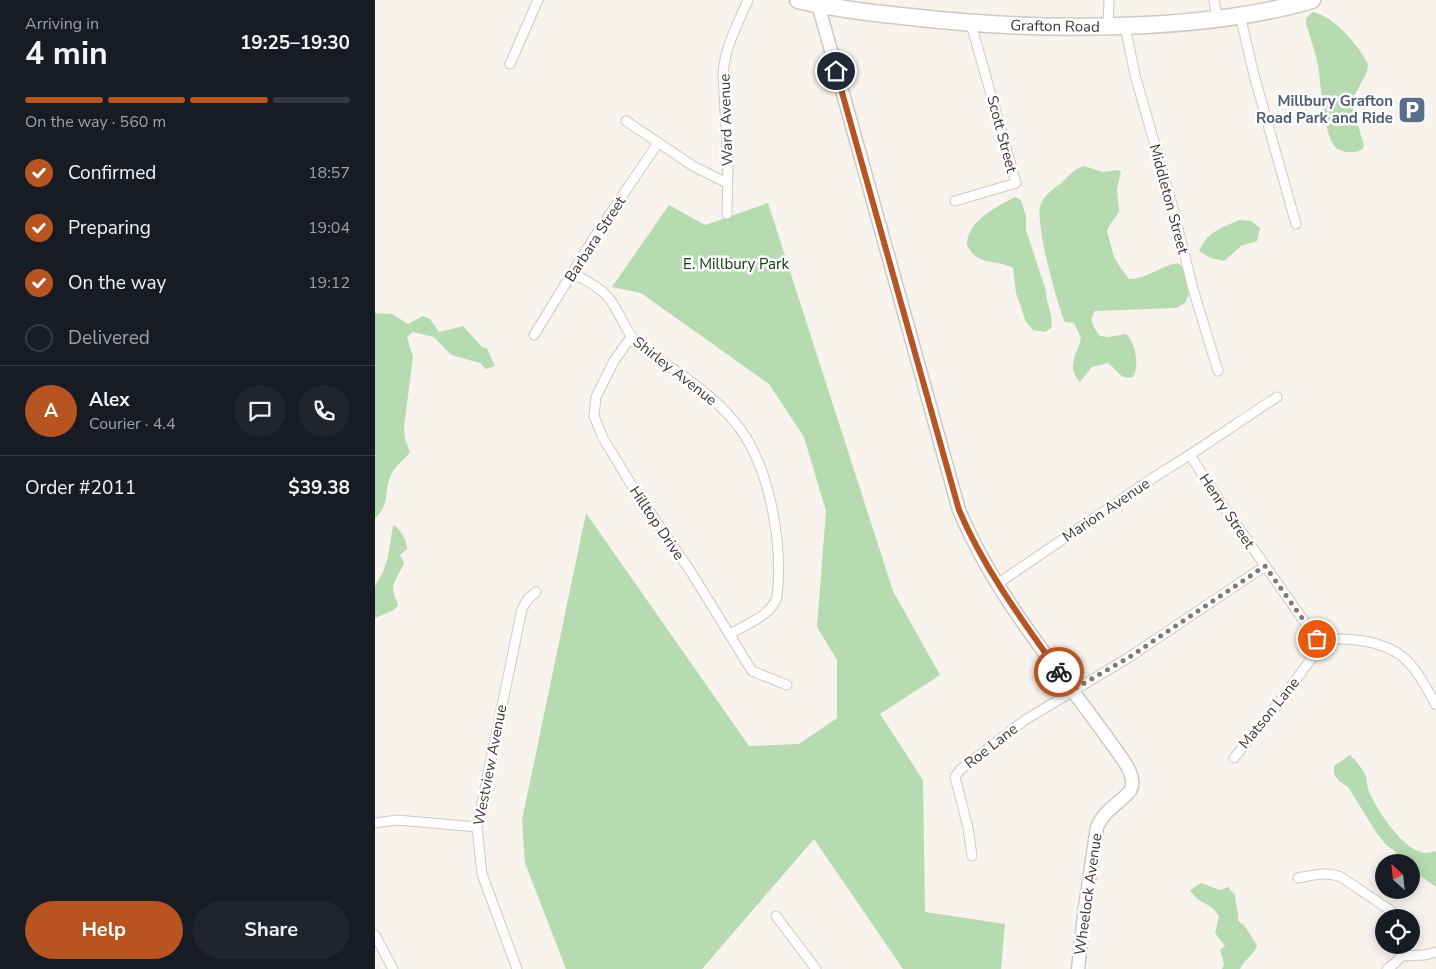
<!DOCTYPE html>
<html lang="en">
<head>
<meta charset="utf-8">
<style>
  :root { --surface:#171b24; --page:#20242c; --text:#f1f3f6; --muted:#9ea1a6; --line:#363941; --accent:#b85420 }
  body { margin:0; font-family:"Nunito Sans",sans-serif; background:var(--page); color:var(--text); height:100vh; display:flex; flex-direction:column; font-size:19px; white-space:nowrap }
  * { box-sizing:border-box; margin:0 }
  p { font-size:16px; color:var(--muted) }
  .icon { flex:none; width:28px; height:28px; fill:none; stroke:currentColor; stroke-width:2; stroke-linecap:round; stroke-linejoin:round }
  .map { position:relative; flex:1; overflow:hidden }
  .sheet { display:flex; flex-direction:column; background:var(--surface); width:375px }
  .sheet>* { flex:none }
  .needle { width:32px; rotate:333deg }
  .tools { position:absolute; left:1000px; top:854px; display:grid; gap:10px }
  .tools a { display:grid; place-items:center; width:45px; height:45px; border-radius:50%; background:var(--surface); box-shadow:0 2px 12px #0003; font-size:25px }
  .pin { position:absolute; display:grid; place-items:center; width:42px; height:42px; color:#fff; margin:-21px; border:2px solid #fff; border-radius:50%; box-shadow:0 1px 5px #0007 }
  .courier { position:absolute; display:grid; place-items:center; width:50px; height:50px; margin:-25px; border:4px solid #b85420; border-radius:50%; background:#fff; color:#222; box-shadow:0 1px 6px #0007 }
  .headline em { font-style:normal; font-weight:700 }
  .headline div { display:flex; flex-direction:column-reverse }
  .headline { display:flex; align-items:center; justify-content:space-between; height:85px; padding:0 25px }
  h1 { font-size:32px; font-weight:700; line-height:38px }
  .bar { display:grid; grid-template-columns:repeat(4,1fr); gap:8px 5px; align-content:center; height:60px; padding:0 25px }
  .bar i { height:6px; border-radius:4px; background:var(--line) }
  .bar .on { background:var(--accent) }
  .bar p { grid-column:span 4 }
  .line { display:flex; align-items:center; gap:12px; padding:0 25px; border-top:1px solid var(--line) }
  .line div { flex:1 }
  .round { display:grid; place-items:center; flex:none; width:52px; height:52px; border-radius:26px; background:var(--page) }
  ol { padding:0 25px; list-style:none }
  li { display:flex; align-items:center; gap:15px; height:55px }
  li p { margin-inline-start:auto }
  li .icon { padding:5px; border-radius:50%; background:var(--accent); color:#fff; stroke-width:4 }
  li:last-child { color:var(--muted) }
  li i { width:28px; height:28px; border:2px solid var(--line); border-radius:50% }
  .primary-button { display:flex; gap:10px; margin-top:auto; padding:10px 25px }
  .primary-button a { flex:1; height:58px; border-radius:30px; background:var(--accent); color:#fff; font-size:20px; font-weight:700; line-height:58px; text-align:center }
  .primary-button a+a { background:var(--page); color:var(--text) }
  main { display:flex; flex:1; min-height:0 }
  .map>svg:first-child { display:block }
  .green { fill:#b6dbb1 }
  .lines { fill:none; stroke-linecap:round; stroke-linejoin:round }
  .street-casing { stroke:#cec9c3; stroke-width:11 }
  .secondary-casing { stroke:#cec9c3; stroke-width:15 }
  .highway-casing { stroke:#cec9c3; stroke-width:19 }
  .street { stroke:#fff; stroke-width:9 }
  .secondary { stroke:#fff; stroke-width:12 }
  .highway { stroke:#fff; stroke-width:16 }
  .done { stroke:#7d7a77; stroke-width:5; stroke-dasharray:0 9 }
  .route { stroke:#b85420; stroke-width:6 }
  .labels { text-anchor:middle; stroke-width:5; stroke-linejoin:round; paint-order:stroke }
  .street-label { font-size:15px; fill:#3b3937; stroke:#fff }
  .service-label { font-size:15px; font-weight:bold; fill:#4e5e75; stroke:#fff; text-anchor:end }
  .park-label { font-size:15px; fill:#054000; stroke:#fff }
</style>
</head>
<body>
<main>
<section class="sheet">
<div class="headline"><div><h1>4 min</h1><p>Arriving in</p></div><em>19:25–19:30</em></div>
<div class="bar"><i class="on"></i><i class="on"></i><i class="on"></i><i></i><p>On the way · 560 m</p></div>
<ol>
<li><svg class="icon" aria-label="check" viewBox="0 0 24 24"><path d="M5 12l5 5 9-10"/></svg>Confirmed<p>18:57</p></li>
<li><svg class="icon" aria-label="check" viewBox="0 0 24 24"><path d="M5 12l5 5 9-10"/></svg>Preparing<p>19:04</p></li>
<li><svg class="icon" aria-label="check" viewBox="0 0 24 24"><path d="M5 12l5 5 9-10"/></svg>On the way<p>19:12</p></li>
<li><i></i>Delivered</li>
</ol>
<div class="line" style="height:90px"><b class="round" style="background:var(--accent);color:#fff">A</b><div><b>Alex</b><p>Courier · 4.4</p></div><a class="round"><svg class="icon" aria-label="chat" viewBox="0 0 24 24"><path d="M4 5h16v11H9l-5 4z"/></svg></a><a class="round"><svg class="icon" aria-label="phone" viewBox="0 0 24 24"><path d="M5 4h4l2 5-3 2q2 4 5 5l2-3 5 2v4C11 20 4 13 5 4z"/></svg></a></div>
<div class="line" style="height:65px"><div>Order #2011</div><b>$39.38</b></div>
<div class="primary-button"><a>Help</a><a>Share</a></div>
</section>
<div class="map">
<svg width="1061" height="969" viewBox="0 0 1061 969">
  <rect width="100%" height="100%" fill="#f8f3ed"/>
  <path class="green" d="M938,12C959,16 984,46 993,64L992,72L976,102L989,145C988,150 984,152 978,152C971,153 961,150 958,144C949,129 946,89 944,72C942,56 935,39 931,23V18Z
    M709,166L728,172L743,170L746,172L742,189L744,212L734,226L732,231L739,257L745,267L754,279C770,280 787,265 803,263C815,271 818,292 810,303L801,308L720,311C713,320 719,328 725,336L733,337L751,334C760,340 765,367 758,377C744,380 743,370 733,363L717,367L705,382C690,367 703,353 706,338L699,323L690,322L689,320C681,300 661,226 665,207C667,196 679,189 687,182C694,176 700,168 709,166Z
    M640,197L646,200L651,216V230L671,291C671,304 679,316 676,328L670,332L658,330L651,322L641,293L638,268C619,258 604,268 592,245C592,221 621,207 640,197Z
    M393,203L518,591L565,675L505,714L548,780L550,912L630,924L626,969H528L439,839L327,969H191L150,863L147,820L211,513L374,746L424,744L462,718V660L442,627L451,511L429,437L394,384L266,293L237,287L294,205L330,225Z
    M864,220L876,221L885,228L882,241L866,246L849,261L835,258L824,251C833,231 845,229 864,220Z
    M0,313L17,314L33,324L48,316L55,319L64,332L88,326L107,347L112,348L120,366L111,369L105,363L76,355L59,337L38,332L32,337L38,357L29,427L30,439L35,452C29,461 21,464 16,475C8,493 16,504 0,518Z
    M18,525C25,528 32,540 32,549L25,555L29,563C26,572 18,580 18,590C19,596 22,600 23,606L17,611L0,618V586L8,572L13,557Z
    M975,755C981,761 988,769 991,777C992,782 992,787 994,792C1003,811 1027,850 1050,853C1053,853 1057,852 1061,851V887L1036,869V862H1028L1019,850L1011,845L1001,832L973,787L964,781L959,774V766Z
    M826,883L845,890L853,887L860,895C860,904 864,912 863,921L869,925L882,945C880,955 869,959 865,969H847L849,964L845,950L850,946L840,933L844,916C835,901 825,906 815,890Z"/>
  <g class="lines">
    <defs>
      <path id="street" d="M839,0L842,18
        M865,15L879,75L921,224
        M750,26L760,75L798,208L818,289L843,371
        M733,27L734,0
        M135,64L163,0
        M251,121L318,166L352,183
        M580,201L641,183L596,24
        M352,214L353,165L348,75C349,48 363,24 373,0
        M198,273C211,281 227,288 236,301C246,315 251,332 263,345C296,368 332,389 358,420C395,462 408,542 402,597C396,616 371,624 355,634
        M159,335L220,236L283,143
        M256,337L239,361L221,397L219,416L228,438L259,489L316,572L377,671L412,685
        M815,455L842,497L943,641C969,636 1007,640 1028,657C1042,669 1052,689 1061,705
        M622,584L787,472C826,449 863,422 902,397
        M859,758L906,700L939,655L943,647V641
        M0,823L22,820L102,827
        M597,856L593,828L580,777L585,770L650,720L753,658L890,566
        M923,878C938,875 952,871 966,877L1015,910L1023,918
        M401,916L441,969
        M0,935L18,969
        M1026,956L1050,955L1061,952
        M142,969L107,874L102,827L147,609L153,599L161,592
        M1012,969C1022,963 1028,956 1030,945"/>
      <path id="secondary" d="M443,4L584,510C620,597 685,671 739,747C747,759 763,776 755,791C744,804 729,810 722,827L710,907L703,969"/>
      <path id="highway" d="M423,0C461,9 498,13 536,17C614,26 693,29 771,25C827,22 883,16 937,0"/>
    </defs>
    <use href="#street" class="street-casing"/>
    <use href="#secondary" class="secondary-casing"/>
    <use href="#highway" class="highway-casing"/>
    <use href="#street" class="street"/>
    <use href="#secondary" class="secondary"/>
    <use href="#highway" class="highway"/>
  </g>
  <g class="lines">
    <path class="done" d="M684,672L697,690L753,658L890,566L942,639"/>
    <path class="route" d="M461,71L584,510C609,569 647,620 684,672"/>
  </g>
  <defs>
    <symbol id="parking-square" viewBox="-11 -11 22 22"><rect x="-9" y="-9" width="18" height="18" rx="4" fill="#5c6f8a" stroke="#fff"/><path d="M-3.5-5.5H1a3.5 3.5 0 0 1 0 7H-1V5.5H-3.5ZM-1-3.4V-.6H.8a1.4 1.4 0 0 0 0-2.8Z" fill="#fff"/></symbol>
  </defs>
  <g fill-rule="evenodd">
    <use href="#parking-square" x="1021" y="94" width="32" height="32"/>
  </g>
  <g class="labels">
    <g class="street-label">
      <text transform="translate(680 26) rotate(1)" y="5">Grafton Road</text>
      <text transform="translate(351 120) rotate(-92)" y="5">Ward Avenue</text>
      <text transform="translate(627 134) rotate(75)" y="5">Scott Street</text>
      <text transform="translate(794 199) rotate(75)" y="5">Middleton Street</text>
      <text transform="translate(220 239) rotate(-57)" y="5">Barbara Street</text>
      <text transform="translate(300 371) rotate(38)" y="5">Shirley Avenue</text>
      <text transform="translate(731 510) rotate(-34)" y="5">Marion Avenue</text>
      <text transform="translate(852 511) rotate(56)" y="5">Henry Street</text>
      <text transform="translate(282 523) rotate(56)" y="5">Hilltop Drive</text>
      <text transform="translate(894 713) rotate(-51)" y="5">Matson Lane</text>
      <text transform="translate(616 746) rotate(-38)" y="5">Roe Lane</text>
      <text transform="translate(115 765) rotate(-79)" y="5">Westview Avenue</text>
      <text transform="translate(713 894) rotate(-82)" y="5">Wheelock Avenue</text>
    </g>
    <g class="service-label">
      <text x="1018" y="106">Millbury Grafton<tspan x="1018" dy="17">Road Park and Ride</tspan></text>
    </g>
    <g class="park-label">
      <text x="361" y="269">E. Millbury Park</text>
    </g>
  </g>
</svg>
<div class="tools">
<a><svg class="needle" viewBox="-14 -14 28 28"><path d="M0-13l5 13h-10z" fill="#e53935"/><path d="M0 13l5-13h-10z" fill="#9ea1a6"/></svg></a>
<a><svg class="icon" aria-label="locate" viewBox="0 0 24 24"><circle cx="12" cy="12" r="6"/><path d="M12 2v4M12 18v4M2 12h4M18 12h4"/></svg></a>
</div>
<div class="pin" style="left:942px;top:639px;background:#ea580c"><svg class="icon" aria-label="bag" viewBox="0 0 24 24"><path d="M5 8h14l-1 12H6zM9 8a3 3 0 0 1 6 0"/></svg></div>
<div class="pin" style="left:461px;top:71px;background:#1f2937"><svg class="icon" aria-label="home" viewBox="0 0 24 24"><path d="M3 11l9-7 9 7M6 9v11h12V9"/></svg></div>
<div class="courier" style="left:684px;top:672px"><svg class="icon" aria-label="bike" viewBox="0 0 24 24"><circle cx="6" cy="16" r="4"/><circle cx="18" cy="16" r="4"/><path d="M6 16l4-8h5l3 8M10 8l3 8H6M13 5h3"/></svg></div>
</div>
</main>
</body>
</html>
